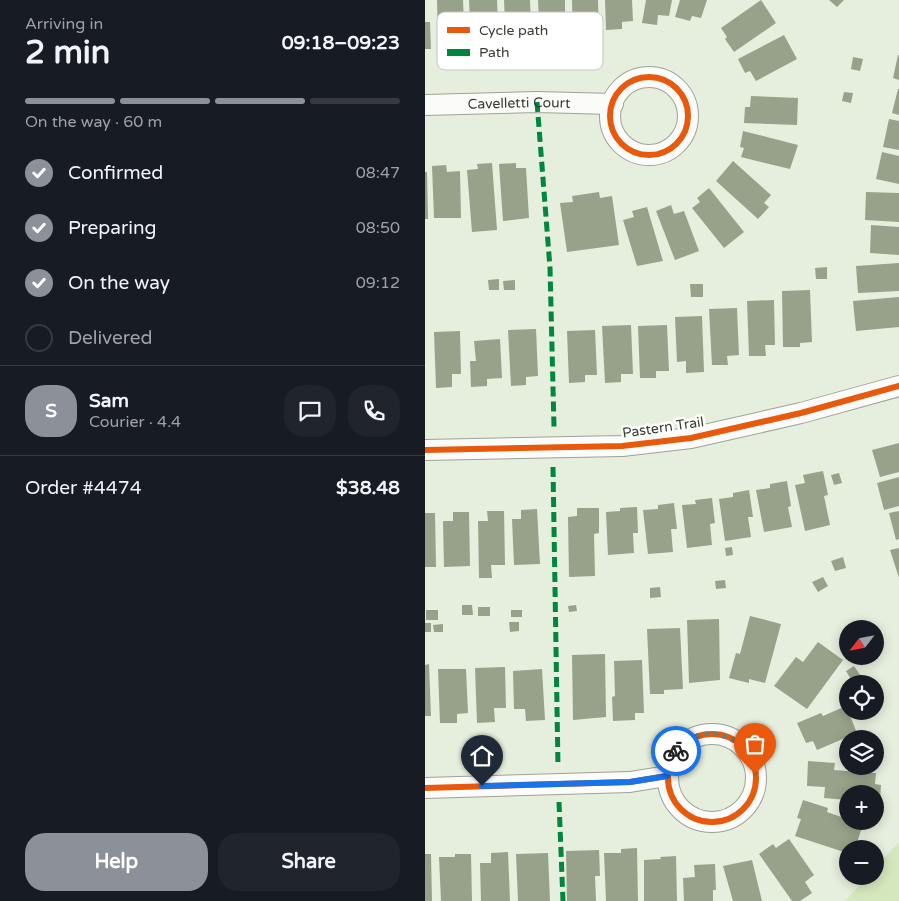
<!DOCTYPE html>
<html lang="en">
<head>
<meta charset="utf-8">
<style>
  :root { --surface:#171b24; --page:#20242c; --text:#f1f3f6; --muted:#9ea1a6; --line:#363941; --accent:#8c9099 }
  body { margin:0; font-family:"Varela Round",sans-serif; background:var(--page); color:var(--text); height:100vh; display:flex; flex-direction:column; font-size:19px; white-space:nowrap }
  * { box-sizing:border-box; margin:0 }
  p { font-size:16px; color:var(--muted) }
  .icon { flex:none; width:28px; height:28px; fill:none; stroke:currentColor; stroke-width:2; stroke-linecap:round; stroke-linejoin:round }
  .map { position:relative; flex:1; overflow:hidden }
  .drawer { display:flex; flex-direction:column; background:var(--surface); width:425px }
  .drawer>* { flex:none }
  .needle { width:32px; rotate:238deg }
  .controls { position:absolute; left:414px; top:620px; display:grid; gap:10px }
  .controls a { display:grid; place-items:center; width:45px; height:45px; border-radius:50%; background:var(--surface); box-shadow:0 2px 12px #0003; font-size:25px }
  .pin { position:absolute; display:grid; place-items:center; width:42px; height:42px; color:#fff; margin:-51px -21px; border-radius:50% 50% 50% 0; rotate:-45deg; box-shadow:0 0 5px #0007 }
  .pin .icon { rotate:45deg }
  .courier { position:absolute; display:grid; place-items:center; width:50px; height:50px; margin:-25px; border:4px solid #1a73e8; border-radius:50%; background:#fff; color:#222; box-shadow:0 1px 6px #0007 }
  .headline em { font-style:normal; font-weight:700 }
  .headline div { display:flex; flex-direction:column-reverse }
  .headline { display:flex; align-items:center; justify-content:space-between; height:85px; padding:0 25px }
  h1 { font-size:32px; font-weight:700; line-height:38px }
  .bar { display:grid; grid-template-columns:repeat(4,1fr); gap:8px 5px; align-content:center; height:60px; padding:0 25px }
  .bar i { height:6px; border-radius:4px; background:var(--line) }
  .bar .active { background:var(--accent) }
  .bar p { grid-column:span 4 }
  .line { display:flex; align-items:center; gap:12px; padding:0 25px; border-top:1px solid var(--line) }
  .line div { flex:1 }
  .round { display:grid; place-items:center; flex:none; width:52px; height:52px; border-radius:20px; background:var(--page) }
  ol { padding:0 25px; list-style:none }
  li { display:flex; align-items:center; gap:15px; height:55px }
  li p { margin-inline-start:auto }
  li .icon { padding:5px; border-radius:50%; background:var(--accent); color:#fff; stroke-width:4 }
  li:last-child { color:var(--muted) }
  li i { width:28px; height:28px; border:2px solid var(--line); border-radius:50% }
  .button { display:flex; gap:10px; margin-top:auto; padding:10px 25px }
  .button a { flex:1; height:58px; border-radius:20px; background:var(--accent); color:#fff; font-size:20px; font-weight:700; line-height:58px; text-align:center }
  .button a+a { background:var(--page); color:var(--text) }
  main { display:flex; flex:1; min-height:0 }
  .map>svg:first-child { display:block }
  .green { fill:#d5e7bd }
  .building { fill:#98a28a }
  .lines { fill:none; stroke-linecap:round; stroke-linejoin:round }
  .minor-casing { stroke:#9da396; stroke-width:22 }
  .minor { stroke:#fbfcfa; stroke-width:20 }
  .quiet { stroke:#00873e; stroke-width:5; stroke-dasharray:10 5; stroke-linecap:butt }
  .cycleway-casing { stroke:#fff; stroke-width:9 }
  .cycleway { stroke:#e8590c; stroke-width:6 }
  .done { stroke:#767c6d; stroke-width:5; stroke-dasharray:0 9 }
  .route { stroke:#1a73e8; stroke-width:6 }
  .labels { text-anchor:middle; stroke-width:5; stroke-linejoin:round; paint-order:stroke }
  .street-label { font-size:14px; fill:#393e31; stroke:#fff }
  .key { fill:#fff; stroke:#c4c5c1; stroke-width:1 }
  .key-label { font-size:14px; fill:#393e31 }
</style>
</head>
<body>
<main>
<section class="drawer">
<div class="headline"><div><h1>2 min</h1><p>Arriving in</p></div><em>09:18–09:23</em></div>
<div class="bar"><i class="active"></i><i class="active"></i><i class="active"></i><i></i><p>On the way · 60 m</p></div>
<ol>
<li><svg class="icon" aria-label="check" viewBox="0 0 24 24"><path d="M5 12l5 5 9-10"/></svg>Confirmed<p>08:47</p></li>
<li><svg class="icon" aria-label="check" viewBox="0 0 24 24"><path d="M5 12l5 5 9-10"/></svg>Preparing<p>08:50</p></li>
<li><svg class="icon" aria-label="check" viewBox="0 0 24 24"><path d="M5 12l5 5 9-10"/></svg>On the way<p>09:12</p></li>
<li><i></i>Delivered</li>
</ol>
<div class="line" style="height:90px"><b class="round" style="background:var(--accent);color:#fff">S</b><div><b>Sam</b><p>Courier · 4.4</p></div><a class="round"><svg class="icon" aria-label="chat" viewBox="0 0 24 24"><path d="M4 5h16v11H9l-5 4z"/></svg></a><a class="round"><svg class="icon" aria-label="phone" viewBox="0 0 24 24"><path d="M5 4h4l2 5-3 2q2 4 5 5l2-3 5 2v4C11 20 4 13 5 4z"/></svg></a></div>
<div class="line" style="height:65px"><div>Order #4474</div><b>$38.48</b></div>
<div class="button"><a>Help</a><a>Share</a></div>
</section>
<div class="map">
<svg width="474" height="901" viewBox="0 0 474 901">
  <rect width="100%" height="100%" fill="#e6eedd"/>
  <path class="green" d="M474,842V901H420L443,876H450V868Z"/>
  <path class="building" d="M12,0H38L40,47L22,48V43H13Z
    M44,0H72L74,48H58V42H46Z
    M79,0H105L107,46L81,47Z
    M113,0H140V26L129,27L130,46H115Z
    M147,0H173L174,40L148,41Z
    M180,0H207L208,21L197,22V29L181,30Z
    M221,0H247L244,16L233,15L232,25L217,23Z
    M255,0H282L276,18L267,16L265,21L250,17Z
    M336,0L351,23L309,52L300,39L302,37L296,28Z
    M404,0H419L412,7Z
    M0,22H5L6,49H0Z
    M359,35L372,59L331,81L325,71L320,73L313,59Z
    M473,55H474V80L468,78Z
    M428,57L438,59L435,71L426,69Z
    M473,89H474V115L467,113Z
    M419,92L428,93L426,103L417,101Z
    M326,96L373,98L372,125L319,123L320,107H325Z
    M464,119L474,121V150L458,147Z
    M318,131L373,145L365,169L316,157L319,148L315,147Z
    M457,152L474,156V184L451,179Z
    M308,161L346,195L339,203L344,207L333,219L291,181Z
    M67,163L72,230L47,232L42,170L53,169L52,164Z
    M91,163V168H101L104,218L78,221L74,164Z
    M21,165L22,172L35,171L36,218H9L7,166Z
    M0,172H2L3,219H0Z
    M284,188L319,232L299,248L267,208L275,202L272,198Z
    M174,192L175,198L187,196L194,245L142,252L135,203L148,202L147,196Z
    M441,192L474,193V222L440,220Z
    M246,205L249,214L259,211L274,251L250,260L231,211Z
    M222,207L238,261L212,266L198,220L209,217L207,211Z
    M446,225L474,227V255L445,253Z
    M474,263V291L433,293L431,266Z
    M402,267V279H391L390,268Z
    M74,279V290H64L63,280Z
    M90,280V290H79L78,281Z
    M265,284H278V297H266Z
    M385,290L387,342L375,343V347H358L357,291Z
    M474,297V327L431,331L428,301Z
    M349,300L350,345H340L341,356H324L322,301Z
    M312,308L314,355L302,356L303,365H287L284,309Z
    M277,316L279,372L261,373V361L252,362L250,317Z
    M206,325L208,374H196V382L180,383L177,326Z
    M242,325L244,371H231V378H215L213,326Z
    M111,329L113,376L101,377V385L86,386L83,330Z
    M170,330L172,375H160V382L144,383L142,331Z
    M35,331L36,374H27V387L11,388L9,332Z
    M75,339L77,378L62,379V386L46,387L45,361H51L49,341Z
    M474,443V472L455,477L447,450Z
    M398,471L403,495L399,496L405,525L380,531L370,485L380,483L378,475Z
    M414,473L417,483L409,485L406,475Z
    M474,477V506L459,510L452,483Z
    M362,481L366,506L363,507L367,527L339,532L331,490L345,488V484Z
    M324,490L328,517H323L326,537L300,541L294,499L308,497V493Z
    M287,498L290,523L285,524L287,545L262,548L257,505L271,504L270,500Z
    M249,503L252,529H246L248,552L223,554L218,510L233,509V505Z
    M212,507L213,533H208L209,553L183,555L181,512L195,511V508Z
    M152,508H174V533L169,534L170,576L144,577L143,517L152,516Z
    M112,509L115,564L89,565L87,519H96V510Z
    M62,511H79L80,565H66L67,578H54L53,521H63Z
    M474,511V539L471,540L464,513Z
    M28,512H44L45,566L19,567L18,521H28Z
    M0,513H10L11,567H0Z
    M307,547L308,555L301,556L300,548Z
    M474,548V578L465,550Z
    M418,557L421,568L410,571L406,561Z
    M398,577L403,586L393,592L387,582Z
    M300,580L301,588L291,589L290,581Z
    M235,587L236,597L225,598V588Z
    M37,605H47L48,615H37Z
    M151,605L152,611L144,612L143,606Z
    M53,607H65V616H53Z
    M1,610H13V620H1Z
    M86,610H97V617H86Z
    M325,616L356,624L340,683L324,679V683L304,678L311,653L315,654Z
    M294,619L295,680L264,683L262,620Z
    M84,622H94V631L85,632Z
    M0,623H6V632H0Z
    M18,624V632H9L8,625Z
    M255,628L258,689L239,690V694H225L222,629Z
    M393,642L418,660L382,709L349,686L371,657L378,662Z
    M180,654L181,717L148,720L147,655Z
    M217,660L219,713H210V720L188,721L187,697L190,696L189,661Z
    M4,664L6,716H0V665Z
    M429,666L436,676L427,681L421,671Z
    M80,667L81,708H69L70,722L52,723L50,668Z
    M13,669H41L43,713L32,714V723H15Z
    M117,669L120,720L101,721L100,709H89L88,671Z
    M421,706L432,733L392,750L388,741L381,743L372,723L396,713L398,716Z
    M422,752V759L416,760L415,753Z
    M383,761L410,763L409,770L451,773L450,784L456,785L455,801H450V794H422V800L399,798L400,787L382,786Z
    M378,800L403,808L402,812L422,819V821H431L438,824L430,849H422V853L370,836L376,819L372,818Z
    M364,839L389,875L380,882L387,893L375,901H367L334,854L348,844L351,848Z
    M212,848L213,901H181L179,853H196V849Z
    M174,850L175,876H170L171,901H142L141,851Z
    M83,852L85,901H56L55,863H66V853Z
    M123,853L125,901H93L91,854Z
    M0,854H6L7,901H0Z
    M30,854H46L47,901H16L14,857H30Z
    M251,856L252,901H219V860L236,859L235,857Z
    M327,860L337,901H308L298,866Z
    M290,864L291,890H288V901H259L258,878L270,877L269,865Z"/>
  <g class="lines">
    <defs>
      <g id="minor">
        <circle cx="224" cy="116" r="39"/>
        <path id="s1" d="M0,105L112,102L188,104"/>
        <path d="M0,450L197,446L266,438L376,413L474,386"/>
        <circle cx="287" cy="778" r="44"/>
        <path d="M0,788L205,782L242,776"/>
      </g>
    </defs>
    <use href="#minor" class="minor-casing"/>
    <use href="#minor" class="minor"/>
    <path class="quiet" d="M112,102L125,268L129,427
      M128,467L133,767
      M134,802L138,901"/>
    <defs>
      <path id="cycleway" d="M185 116a39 39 0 1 1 78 0a39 39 0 1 1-78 0Z
        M0,450L197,446L266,438L376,413L474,386
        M243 778a44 44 0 1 1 88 0a44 44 0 1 1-88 0Z
        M0,788L205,782L242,776"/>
    </defs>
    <use href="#cycleway" class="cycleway-casing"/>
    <use href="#cycleway" class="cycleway"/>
  </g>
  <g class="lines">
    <path class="done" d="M251,751C256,747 262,741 267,738C287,727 315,738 326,758C328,762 329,769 330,774"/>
    <path class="route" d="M57,786L205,782L242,776L244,764L251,751"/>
  </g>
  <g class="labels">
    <g class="street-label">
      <text dy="5" stroke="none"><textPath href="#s1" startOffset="94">Cavelletti Court</textPath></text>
      <text transform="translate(238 427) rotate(-8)" y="5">Pastern Trail</text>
    </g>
  </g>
  <rect x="12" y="12" width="166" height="58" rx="8" class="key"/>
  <rect x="22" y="27" width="23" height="6" fill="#e8590c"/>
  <rect x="22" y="49" width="23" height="7" fill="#00873e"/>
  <g class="key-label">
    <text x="54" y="35">Cycle path</text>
    <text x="54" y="57">Path</text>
  </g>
</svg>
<div class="controls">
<a><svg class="needle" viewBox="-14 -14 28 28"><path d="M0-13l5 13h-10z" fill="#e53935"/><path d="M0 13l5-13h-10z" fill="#9ea1a6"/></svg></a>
<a><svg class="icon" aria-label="locate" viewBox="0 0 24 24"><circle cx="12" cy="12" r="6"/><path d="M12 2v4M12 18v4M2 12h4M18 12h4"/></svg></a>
<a><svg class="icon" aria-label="layers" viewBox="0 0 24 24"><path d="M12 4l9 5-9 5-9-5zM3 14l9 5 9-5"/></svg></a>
<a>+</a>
<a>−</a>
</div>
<div class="pin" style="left:330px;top:774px;background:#ea580c"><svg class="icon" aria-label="bag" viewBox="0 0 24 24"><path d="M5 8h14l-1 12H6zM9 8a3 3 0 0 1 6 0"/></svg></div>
<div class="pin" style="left:57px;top:786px;background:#1f2937"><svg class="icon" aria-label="home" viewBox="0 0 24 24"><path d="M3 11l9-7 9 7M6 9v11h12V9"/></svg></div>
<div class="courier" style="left:251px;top:751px"><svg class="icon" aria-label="bike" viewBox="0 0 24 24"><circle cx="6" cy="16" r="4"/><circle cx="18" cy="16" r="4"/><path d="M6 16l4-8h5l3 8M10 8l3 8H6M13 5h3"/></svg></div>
</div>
</main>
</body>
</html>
